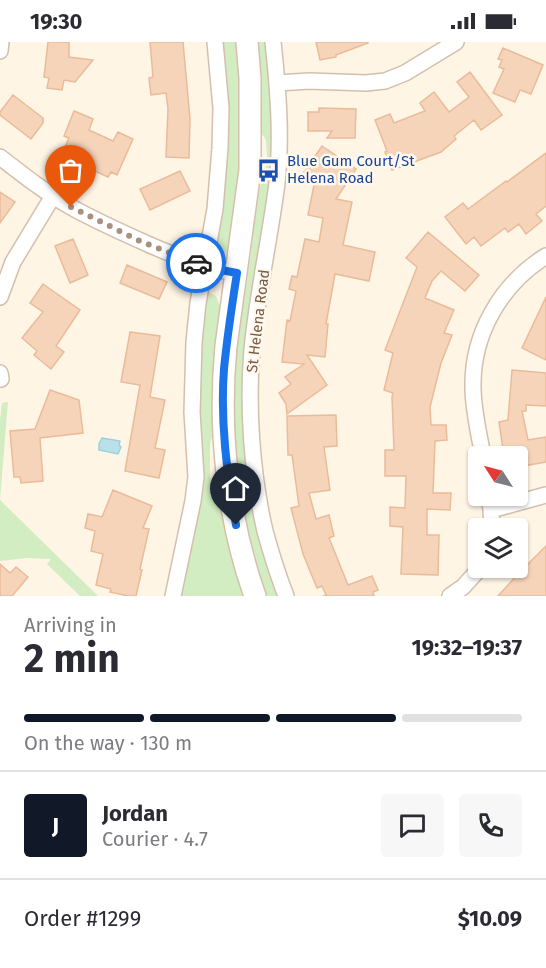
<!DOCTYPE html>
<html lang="en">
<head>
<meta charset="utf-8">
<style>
  :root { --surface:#fff; --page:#f7f7f7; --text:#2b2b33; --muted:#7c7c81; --line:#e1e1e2; --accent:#111827 }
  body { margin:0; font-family:"Fira Sans",sans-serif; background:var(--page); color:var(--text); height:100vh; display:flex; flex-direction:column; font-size:22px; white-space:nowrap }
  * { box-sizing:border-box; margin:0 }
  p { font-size:20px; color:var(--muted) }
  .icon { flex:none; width:33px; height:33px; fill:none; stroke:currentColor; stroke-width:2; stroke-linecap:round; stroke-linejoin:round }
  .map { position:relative; height:554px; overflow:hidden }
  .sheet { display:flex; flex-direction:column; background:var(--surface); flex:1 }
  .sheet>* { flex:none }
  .needle { width:39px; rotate:306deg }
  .tools { position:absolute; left:468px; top:404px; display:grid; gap:12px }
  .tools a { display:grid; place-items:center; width:60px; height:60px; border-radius:6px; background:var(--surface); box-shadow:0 2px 4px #0004; font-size:30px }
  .pin { position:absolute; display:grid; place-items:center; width:51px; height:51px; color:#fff; margin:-62px -26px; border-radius:50% 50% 50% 0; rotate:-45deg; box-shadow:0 0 6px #0007 }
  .pin .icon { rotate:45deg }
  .courier { position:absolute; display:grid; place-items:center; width:60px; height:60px; margin:-30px; border:4px solid #1a73e8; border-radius:50%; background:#fff; color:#222; box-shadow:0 2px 8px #0007 }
  .summary em { font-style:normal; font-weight:700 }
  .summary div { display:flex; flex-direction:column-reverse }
  .summary { display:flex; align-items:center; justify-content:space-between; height:102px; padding:0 24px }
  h1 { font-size:39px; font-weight:700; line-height:45px }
  .bar { display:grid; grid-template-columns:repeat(4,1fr); gap:9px 6px; align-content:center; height:72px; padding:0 24px }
  .bar i { height:8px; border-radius:4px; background:var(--line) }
  .bar .active { background:var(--accent) }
  .bar p { grid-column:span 4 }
  .line { display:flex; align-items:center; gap:15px; padding:0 24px; border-top:2px solid var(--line) }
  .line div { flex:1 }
  .round { display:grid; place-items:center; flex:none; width:63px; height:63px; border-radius:6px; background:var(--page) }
  .status { display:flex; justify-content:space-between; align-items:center; height:42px; padding:0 30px; background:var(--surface); direction:ltr }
  .status svg { height:16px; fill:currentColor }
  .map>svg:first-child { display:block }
  .green { fill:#d2edc2 }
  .water { fill:#b8e1ea; stroke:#9dd0dd; stroke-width:1.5 }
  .building { fill:#f6d4ba; stroke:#eabb99; stroke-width:1.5 }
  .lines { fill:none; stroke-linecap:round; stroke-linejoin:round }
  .minor-casing { stroke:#d4bfad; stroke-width:18 }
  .secondary-casing { stroke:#d7bfaa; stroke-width:24 }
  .minor { stroke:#fff; stroke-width:15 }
  .secondary { stroke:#fff; stroke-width:21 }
  .done { stroke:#a8917f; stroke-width:6; stroke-dasharray:0 10.8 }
  .route { stroke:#1a73e8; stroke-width:8 }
  .labels { text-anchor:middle; stroke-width:5; stroke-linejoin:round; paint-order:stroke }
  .transit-label { font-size:15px; fill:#164399; stroke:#fff9ed; text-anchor:start }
  .street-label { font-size:15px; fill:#7a5b48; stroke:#fff9ed }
</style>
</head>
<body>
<div class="status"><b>19:30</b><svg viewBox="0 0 49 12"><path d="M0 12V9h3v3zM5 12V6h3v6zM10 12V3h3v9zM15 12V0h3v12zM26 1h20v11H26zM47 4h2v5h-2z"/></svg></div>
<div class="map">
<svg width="546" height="554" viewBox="0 0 546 554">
  <rect width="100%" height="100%" fill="#fef5e5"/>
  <path class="green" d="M222,0H237C240,62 243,124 233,185C231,194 231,205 225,212H222L216,206L215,203L228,93V58Z
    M255,0H267L273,80L271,130L244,334L279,554H266L254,518L244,477L236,420L234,375L237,304L251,212L257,154L266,127L267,113L266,98L261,91L260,53Z
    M210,251L216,254L221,267L214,323L212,367L214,386L210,403V434L215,453L223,468L236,531L243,554H180L199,397L200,301L206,255Z
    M8,360L0,458L98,554H80L47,522L51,517L27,516L0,519V378L2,361Z"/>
  <path class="water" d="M102,396L120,399L119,403L121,405L118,412L99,408V402Z"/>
  <path class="building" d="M48,0H69V15L93,18L75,40L64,38L62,48L47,46L49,36L44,35Z
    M150,0H183L190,77L189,116L166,115L168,67L166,51L151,53L149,36L153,35Z
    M316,0H368V1L336,13V15L320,18Z
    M503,6L543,23L531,52L520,48L515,60L493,51L504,27L499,25L502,18L498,17Z
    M470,30L502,73L481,88L474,78L454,94L456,97L441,110L392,128L385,110L387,109L375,78L390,72L394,81L425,69L420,61L434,50L449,70L469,55L457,40Z
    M13,53L43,76V81L31,97L0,73V70Z
    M319,66L356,67L355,96H327L332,89H308V70H319Z
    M74,69L93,77L89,88L113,99L118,90L133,97L117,133L111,130L108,135L82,123L80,127L59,118L69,96L64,94Z
    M322,104L356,127L336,157L352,160L343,203L375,210L369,239L335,232L326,282H328L325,315L307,313L327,343L287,372L286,362L279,351L291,342L285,335L304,322L282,320L287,278L290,279L296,249L289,247L292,234L297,235L305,197L319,200L323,176L308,173L315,138L304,130Z
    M546,111V164L536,172L542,179L526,192L519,182L508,190L505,186L481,204L474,195L466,202L445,175L463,161L468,167L506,139L507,140Z
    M180,129L190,149L150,168L140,147Z
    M0,150L15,160L0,181Z
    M428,190L479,233L465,249L441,229L432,239L425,256L454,268L444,291L452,293L441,321L430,365L431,383H446L447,398L435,399L433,451H451L450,468L427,467V493H439L438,533L401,532L403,485L390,484V465L405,466L406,434H385V408H394L392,355L393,351L384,348L393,311L385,308L417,225L406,216Z
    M73,197L88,233L70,241L55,204Z
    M127,223L167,240L159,257L120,241Z
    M43,242L80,268L56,304L64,310L51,327L34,313L37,309L22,296L43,270L30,261Z
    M546,255V318L522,306Z
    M130,290L160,294L150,355L165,358L155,406L165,408L159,436L125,429L140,343L121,340Z
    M512,328L546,331V364L526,363V369H522L528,398L546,395V420L518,425V414H504L499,380L508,378Z
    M50,348L79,358L83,391L40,396L43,439L21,441L20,435H14L10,389L35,387Z
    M336,373L337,404L324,405L330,448L309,451L316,477L329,473L334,494L329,496L348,543L372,534L378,548L373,550L374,554H323L326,553L322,544L317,546L303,512L291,466L299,464L292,413H288L287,374Z
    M113,448L152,464L143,486L149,487L140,527L142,528L136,554H128L110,550L111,547L96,543L103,512L91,509L95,489L85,486L88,472L102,475Z
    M546,504V554H498L518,532Z
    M0,522L10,531L16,525L28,535L12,554H0Z"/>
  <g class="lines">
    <defs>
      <path id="minor" d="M273,0C278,47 282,94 277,141C270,197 257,252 252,308C247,365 252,433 265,489C271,511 278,533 286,554
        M0,9L1,0
        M278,41L309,39L366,41L385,39L405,31L456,0
        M0,115C23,133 46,151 71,165C96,179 123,191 150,203C178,215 206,227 237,231
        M0,255L13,220L53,154
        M0,331L1,337
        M483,414C479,392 473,368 473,345C472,292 501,242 546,214
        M489,453L491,468L492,486
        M491,468L546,453
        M173,554L193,459L196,435L192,370L194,300L198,261L215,167L220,106L221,66L215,0
        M450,554L463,545L481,525"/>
      <path id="secondary" d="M247,0L250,36V128L226,304C218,387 227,475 255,554"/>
    </defs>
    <use href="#minor" class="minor-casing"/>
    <use href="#secondary" class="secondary-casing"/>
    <use href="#minor" class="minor"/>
    <use href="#secondary" class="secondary"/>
  </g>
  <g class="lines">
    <path class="done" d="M71,165L142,200L196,221"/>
    <path class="route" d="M196,221L216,227L237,231C232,263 227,295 224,327C220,379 227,432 236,483"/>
  </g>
  <defs>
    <symbol id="bus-bare" viewBox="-9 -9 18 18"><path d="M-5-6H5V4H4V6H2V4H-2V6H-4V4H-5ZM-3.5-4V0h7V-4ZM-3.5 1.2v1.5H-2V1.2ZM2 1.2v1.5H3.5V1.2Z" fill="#1a4fb4" stroke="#fff9ed" stroke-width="2.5" paint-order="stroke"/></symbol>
  </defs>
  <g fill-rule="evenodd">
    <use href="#bus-bare" x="252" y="112" width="33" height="33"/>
  </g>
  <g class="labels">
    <g class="transit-label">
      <text x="287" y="124">Blue Gum Court/St<tspan x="287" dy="17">Helena Road</tspan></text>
    </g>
    <g class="street-label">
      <text transform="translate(258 279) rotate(-83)" y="5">St Helena Road</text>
    </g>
  </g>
</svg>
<div class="tools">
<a><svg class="needle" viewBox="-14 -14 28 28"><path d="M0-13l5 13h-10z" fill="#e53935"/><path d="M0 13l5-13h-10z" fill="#7c7c81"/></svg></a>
<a><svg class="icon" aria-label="layers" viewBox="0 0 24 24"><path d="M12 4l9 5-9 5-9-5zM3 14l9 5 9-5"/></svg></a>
</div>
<div class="pin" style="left:71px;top:165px;background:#ea580c"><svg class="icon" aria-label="bag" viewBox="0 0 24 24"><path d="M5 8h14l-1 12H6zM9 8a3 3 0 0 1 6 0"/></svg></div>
<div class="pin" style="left:236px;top:483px;background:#1f2937"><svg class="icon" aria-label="home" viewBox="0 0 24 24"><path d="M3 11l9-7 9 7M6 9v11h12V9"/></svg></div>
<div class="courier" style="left:196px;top:221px"><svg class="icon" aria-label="car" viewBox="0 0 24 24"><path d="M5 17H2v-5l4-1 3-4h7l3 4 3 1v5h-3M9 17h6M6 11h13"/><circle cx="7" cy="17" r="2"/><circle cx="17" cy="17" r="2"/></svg></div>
</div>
<section class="sheet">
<div class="summary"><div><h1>2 min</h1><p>Arriving in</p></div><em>19:32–19:37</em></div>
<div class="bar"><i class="active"></i><i class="active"></i><i class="active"></i><i></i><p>On the way · 130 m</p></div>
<div class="line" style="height:108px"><b class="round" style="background:var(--accent);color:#fff">J</b><div><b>Jordan</b><p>Courier · 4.7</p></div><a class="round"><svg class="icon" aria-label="chat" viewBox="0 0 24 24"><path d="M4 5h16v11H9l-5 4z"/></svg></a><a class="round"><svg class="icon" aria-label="phone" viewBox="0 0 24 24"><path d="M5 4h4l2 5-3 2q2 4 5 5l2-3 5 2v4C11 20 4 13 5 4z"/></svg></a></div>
<div class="line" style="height:78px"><div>Order #1299</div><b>$10.09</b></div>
</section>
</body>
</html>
